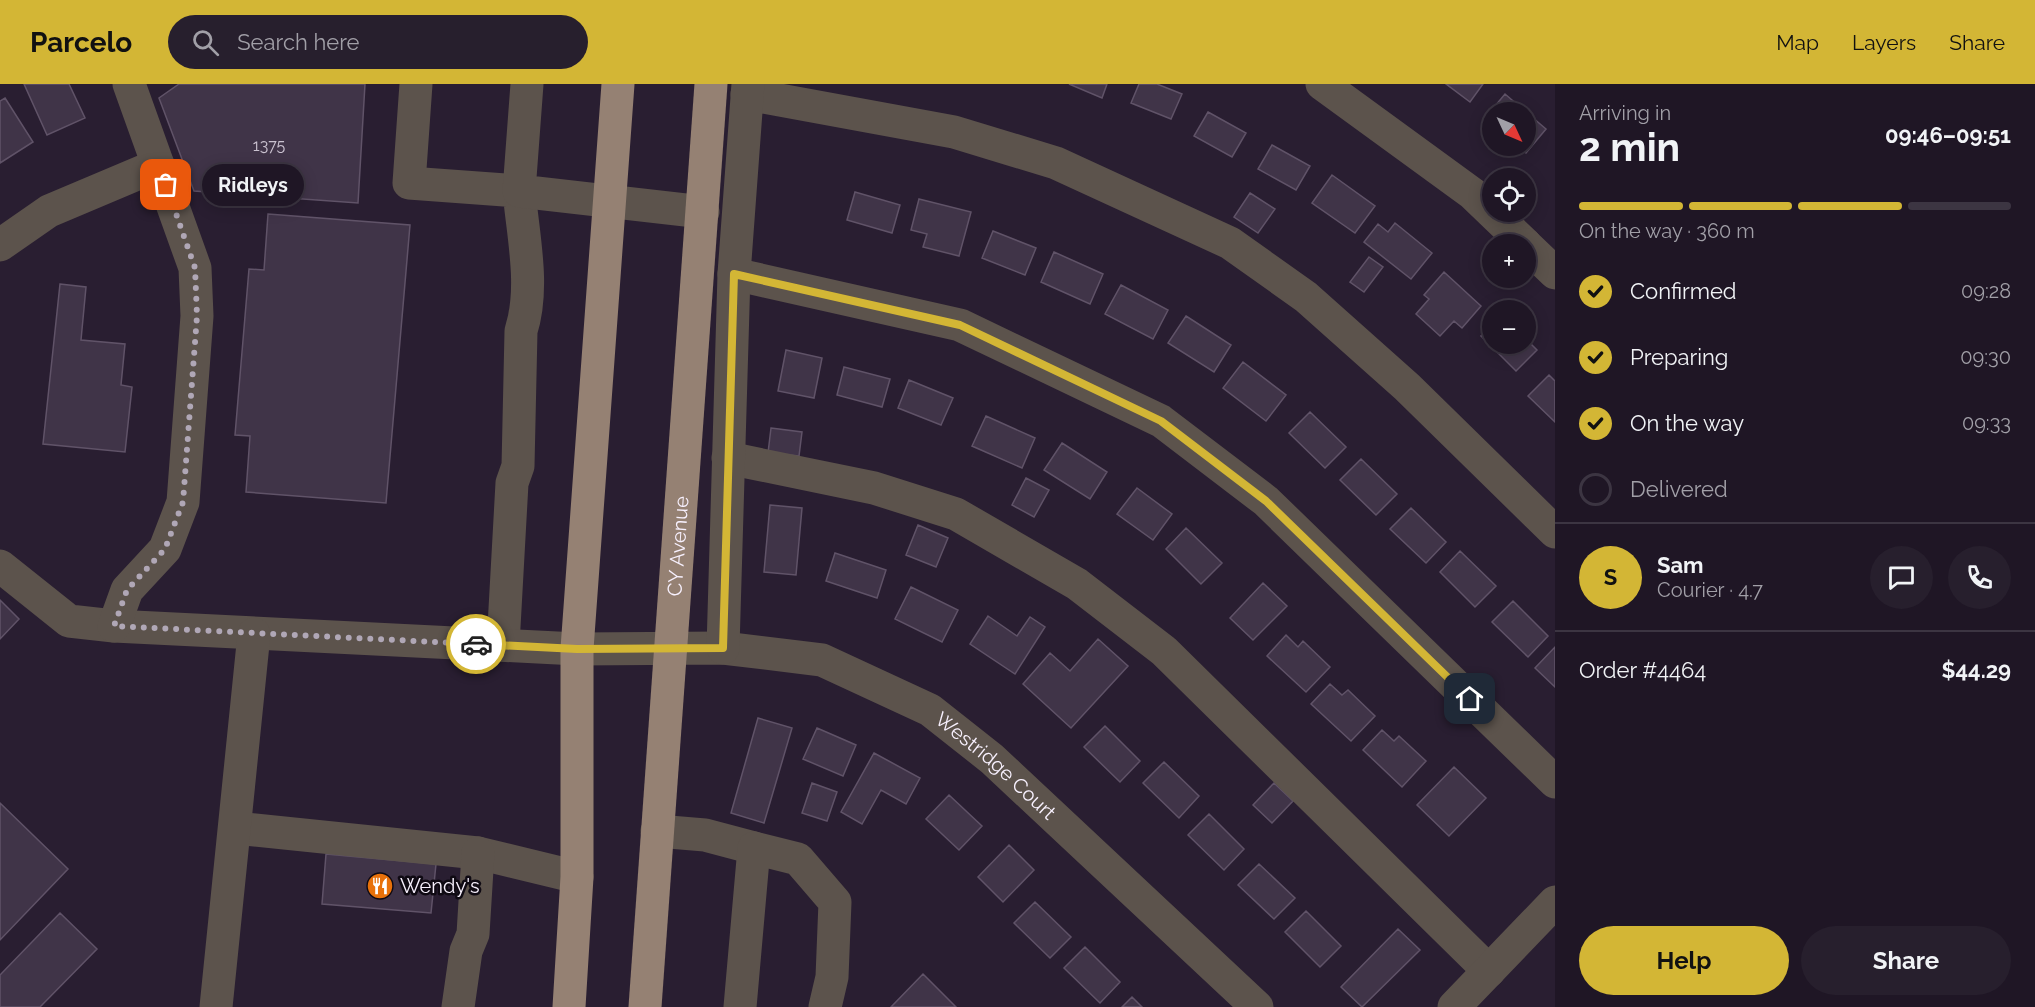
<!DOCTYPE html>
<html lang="en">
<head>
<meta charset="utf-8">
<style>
  :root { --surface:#1f1625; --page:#271f2d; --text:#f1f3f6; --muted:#a19fa7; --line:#3c3542; --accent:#d3b635 }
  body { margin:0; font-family:Raleway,sans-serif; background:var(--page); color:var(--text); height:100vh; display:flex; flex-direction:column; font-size:22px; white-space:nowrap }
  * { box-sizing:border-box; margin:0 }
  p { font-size:20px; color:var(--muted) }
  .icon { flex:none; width:33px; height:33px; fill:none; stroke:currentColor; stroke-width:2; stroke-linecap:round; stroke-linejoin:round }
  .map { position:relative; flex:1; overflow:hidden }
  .sheet { display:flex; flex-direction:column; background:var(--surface); width:480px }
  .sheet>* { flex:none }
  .needle { width:39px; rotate:134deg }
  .fabs { position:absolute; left:1482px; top:18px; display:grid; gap:12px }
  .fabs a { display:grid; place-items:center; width:54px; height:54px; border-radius:50%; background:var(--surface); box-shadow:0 3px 15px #0003,0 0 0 2px var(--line); font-size:30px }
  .pin { position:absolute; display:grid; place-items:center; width:51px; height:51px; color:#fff; margin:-26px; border-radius:12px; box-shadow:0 3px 9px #0006 }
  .courier { position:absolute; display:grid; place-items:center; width:60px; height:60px; margin:-30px; border:4px solid #d3b635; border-radius:50%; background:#fff; color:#222; box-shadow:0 2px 8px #0007 }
  .bubble { position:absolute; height:42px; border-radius:21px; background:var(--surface); box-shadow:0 3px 15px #0003,0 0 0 2px var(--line); font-size:20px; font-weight:700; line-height:42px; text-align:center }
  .headline em { font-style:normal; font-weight:700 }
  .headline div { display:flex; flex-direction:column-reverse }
  .headline { display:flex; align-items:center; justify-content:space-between; height:102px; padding:0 24px }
  h1 { font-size:39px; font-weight:700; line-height:45px }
  .bar { display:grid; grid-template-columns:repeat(4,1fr); gap:9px 6px; align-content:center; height:72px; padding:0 24px }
  .bar i { height:8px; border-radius:4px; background:var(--line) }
  .bar .on { background:var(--accent) }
  .bar p { grid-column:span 4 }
  .line { display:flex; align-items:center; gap:15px; padding:0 24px; border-top:2px solid var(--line) }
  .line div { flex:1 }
  .round { display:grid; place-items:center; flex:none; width:63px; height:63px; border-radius:32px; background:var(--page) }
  ol { padding:0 24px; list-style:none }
  li { display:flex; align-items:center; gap:18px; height:66px }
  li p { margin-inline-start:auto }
  li .icon { padding:6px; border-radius:50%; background:var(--accent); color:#111; stroke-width:4 }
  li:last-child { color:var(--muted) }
  li i { width:33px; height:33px; border:3px solid var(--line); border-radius:50% }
  .cta { display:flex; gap:12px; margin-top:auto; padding:12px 24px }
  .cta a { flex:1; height:69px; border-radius:36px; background:var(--accent); color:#111; font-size:24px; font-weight:700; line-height:69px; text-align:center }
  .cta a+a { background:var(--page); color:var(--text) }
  header { display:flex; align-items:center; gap:36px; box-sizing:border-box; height:84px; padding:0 30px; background:var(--accent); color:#111 }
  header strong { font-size:28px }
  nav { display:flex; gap:33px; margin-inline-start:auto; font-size:21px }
  .search { width:420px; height:54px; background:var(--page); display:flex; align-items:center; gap:15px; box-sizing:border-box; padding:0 21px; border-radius:33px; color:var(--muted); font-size:22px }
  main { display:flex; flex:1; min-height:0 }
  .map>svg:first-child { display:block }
  .building { fill:#403448; stroke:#605368; stroke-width:1.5 }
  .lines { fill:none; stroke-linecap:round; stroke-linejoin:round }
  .minor { stroke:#5c534c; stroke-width:33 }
  .major { stroke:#958173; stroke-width:33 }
  .done { stroke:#b0a7b6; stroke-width:6; stroke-dasharray:0 10.8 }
  .route { stroke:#d3b635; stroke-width:8 }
  .labels { text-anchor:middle; stroke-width:5; stroke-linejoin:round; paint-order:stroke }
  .number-label { font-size:16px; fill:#cac2d0 }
  .street-label { font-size:20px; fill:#f8f1fe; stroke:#0f0a13 }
  .poi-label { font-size:20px; fill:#f8f1fe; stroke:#0f0a13; text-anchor:start }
</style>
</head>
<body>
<header>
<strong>Parcelo</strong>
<div class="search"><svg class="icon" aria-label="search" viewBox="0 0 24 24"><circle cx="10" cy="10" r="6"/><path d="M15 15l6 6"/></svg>Search here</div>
<nav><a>Map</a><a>Layers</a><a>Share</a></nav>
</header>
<main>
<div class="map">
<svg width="1555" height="923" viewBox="0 0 1555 923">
  <rect width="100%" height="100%" fill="#291e31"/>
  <path class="building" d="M24,0H69L85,34L47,51Z
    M179,0H365L358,119L194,107L159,14Z
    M1069,0H1107L1102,14Z
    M1139,0H1157L1182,10L1171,35L1131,19Z
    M1446,0H1483L1470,18Z
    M1505,10L1546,45L1526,69L1518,62H1526V28H1492V41L1485,34Z
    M5,14L33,58L0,79V17Z
    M1208,28L1246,49L1232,73L1194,52Z
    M1272,61L1310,82L1296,106L1258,85Z
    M1332,91L1375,122L1355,149L1312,119Z
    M855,108L900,121L892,149L847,136Z
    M1250,109L1275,125L1258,149L1234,133Z
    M919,115L971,128L959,172L923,163L927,150L911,146Z
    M268,130L410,141L386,419L246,408L250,352L235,351L249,185L264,186Z
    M1395,139L1432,169L1411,195L1364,158L1378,140L1388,148Z
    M993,147L1036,164L1025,191L982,174Z
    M1054,168L1103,190L1090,220L1041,198Z
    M1369,173L1383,183L1364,208L1350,198Z
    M1444,188L1481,222L1462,244L1454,237L1440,252L1416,230L1429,215L1424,211Z
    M60,200L86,203L81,256L125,260L121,301L132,303L125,368L43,360Z
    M1121,201L1168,226L1153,255L1105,230Z
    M1186,232L1231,261L1214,288L1168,259Z
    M1492,240V260H1526V255L1537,266L1516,287L1481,252Z
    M786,266L822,274L814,314L778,307Z
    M1243,278L1286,311L1266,337L1223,304Z
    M844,283L890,295L882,323L837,311Z
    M1549,291L1555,297V338L1528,312Z
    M909,296L953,314L941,341L898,324Z
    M1310,328L1346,363L1325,384L1289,349Z
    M986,332L1035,354L1022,384L972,362Z
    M771,344L802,348L799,372L768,369Z
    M1062,359L1107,388L1090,415L1044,386Z
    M1361,375L1397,410L1376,431L1340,396Z
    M1026,394L1049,406L1034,433L1012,421Z
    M1137,404L1172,430L1153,456L1117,430Z
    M770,421L802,424L796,491L764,488Z
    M1411,424L1446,458L1426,479L1390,445Z
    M918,441L948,454L936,483L906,471Z
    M1186,444L1222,479L1201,500L1166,465Z
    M1460,467L1496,502L1475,523L1440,488Z
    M835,469L886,486L877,514L826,497Z
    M1263,499L1287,522L1253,556L1230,534Z
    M911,503L958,526L942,558L895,535Z
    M0,516L19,535L0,555Z
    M1513,517L1548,552L1528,573L1492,538Z
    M988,532L1017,552L1030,533L1045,543L1015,590L970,560Z
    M1286,551L1298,563L1303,557L1330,583L1306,608L1267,572Z
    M1098,555L1128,582L1071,644L1023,600L1050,569L1070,587Z
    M1555,563V603L1535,584Z
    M1330,600L1342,611L1348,606L1375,632L1351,657L1311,620Z
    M758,634L792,644L764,739L731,729Z
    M1105,642L1140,677L1120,698L1084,663Z
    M817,644L856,661L843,692L803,675Z
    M1382,646L1394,657L1399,652L1426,677L1402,703L1363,666Z
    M874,669L920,694L906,720L881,706L862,740L841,728Z
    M1164,678L1199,712L1179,734L1143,699Z
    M1454,683L1486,714L1449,752L1417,721Z
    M812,699L837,708L827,737L802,729Z
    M1274,699L1293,717L1272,739L1253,721Z
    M949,711L982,742L959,766L926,735Z
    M0,719L68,785L0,856Z
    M1209,730L1244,765L1224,786L1188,751Z
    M1009,761L1034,786L1003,818L978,793Z
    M326,770L436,780L431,829L322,820Z
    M1259,780L1295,814L1274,835L1238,801Z
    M1035,818L1071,853L1050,874L1014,839Z
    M1306,827L1341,862L1320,883L1285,848Z
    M60,829L97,865L40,923H0V891Z
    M1398,845L1420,866L1362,923L1341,903Z
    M1085,863L1120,898L1100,919L1064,884Z
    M923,890L956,923H891Z
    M1132,913L1142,923H1122Z"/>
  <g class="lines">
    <g class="minor">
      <path d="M416,0L409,99L519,107C523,152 535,203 521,247L518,382L512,399L503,561"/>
      <path d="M527,0L519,107L703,128"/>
      <path d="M1322,0L1473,110L1525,160"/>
      <path d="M747,10L954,48L1056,79L1230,159L1306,213L1407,303L1555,448"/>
      <path d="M0,161L49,127L158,81"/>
      <path d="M1526,161L1555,189"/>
      <path d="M734,190L960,241L1161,337L1266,417L1555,698"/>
      <path d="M728,374L874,404L956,430L1077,500L1164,567L1489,887"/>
      <path id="s1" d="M0,482L69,537L114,542L577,565L723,564L822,576L930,626L992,675L1257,923"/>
      <path d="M114,542L127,506L165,465L183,418L197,232L195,184L129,0"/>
      <path d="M723,564L734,190L748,0"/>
      <path d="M235,744L478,769L577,793"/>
      <path d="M657,747L705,751L754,764"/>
      <path d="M216,923L254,550"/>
      <path d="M458,923L466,867L473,850L478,769"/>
      <path d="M740,923L754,764L798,775L835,818L832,893L825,923"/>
      <path d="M1454,923L1555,818"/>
    </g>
    <g class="major">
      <path d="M569,923L577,793V565L618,0"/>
      <path id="s2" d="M645,923L711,0"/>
    </g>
  </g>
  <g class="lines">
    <path class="done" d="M166,101L195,184L197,232L183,418L165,465L127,506L114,542L476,560"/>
    <path class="route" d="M476,560L577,565L723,564L734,190L960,241L1161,337L1266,417L1470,615"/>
  </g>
  <defs>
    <symbol id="restaurant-disc" viewBox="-11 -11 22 22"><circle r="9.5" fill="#e8710a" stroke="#0f0a13"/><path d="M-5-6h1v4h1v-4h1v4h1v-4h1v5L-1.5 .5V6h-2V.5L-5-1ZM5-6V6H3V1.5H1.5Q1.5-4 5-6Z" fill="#fff"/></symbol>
  </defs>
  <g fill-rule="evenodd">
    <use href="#restaurant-disc" x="365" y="787" width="30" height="30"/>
  </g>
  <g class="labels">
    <g class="number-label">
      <text x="269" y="67">1375</text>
    </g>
    <g class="street-label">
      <text dy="7" stroke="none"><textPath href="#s2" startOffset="462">CY Avenue</textPath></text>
      <text dy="7" stroke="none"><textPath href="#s1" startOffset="1048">Westridge Court</textPath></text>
    </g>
    <g class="poi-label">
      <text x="400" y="809">Wendy's</text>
    </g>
  </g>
</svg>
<div class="fabs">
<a><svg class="needle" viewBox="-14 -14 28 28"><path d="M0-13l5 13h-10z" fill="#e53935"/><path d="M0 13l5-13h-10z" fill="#a19fa7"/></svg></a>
<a><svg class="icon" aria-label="locate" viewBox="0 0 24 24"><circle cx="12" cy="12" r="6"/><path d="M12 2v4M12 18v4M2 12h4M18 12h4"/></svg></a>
<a>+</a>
<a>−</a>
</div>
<div class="pin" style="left:166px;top:101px;background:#ea580c"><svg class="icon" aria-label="bag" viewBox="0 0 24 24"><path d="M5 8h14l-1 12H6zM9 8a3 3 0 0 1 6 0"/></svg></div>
<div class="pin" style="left:1470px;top:615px;background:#1f2937"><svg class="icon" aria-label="home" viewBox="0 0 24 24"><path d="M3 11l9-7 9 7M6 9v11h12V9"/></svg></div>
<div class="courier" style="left:476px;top:560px"><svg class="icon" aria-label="car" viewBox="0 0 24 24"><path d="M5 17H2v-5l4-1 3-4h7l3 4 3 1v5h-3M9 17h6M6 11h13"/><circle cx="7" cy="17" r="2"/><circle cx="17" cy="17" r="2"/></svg></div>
<div class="bubble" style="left:202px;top:80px;width:102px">Ridleys</div>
</div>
<section class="sheet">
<div class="headline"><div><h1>2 min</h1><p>Arriving in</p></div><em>09:46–09:51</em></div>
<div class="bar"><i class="on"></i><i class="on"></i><i class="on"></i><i></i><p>On the way · 360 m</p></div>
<ol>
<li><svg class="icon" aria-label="check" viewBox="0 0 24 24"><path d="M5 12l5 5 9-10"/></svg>Confirmed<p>09:28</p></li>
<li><svg class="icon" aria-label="check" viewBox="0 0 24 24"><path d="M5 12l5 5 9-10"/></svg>Preparing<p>09:30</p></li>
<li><svg class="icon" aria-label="check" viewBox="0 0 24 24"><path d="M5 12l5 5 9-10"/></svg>On the way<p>09:33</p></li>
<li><i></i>Delivered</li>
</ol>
<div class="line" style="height:108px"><b class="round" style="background:var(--accent);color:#111">S</b><div><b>Sam</b><p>Courier · 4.7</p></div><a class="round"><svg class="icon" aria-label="chat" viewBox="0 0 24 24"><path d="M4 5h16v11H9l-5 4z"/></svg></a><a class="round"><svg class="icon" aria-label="phone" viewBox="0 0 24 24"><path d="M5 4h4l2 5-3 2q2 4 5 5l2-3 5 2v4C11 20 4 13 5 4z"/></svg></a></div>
<div class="line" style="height:78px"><div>Order #4464</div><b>$44.29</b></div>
<div class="cta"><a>Help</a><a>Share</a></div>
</section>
</main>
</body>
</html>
